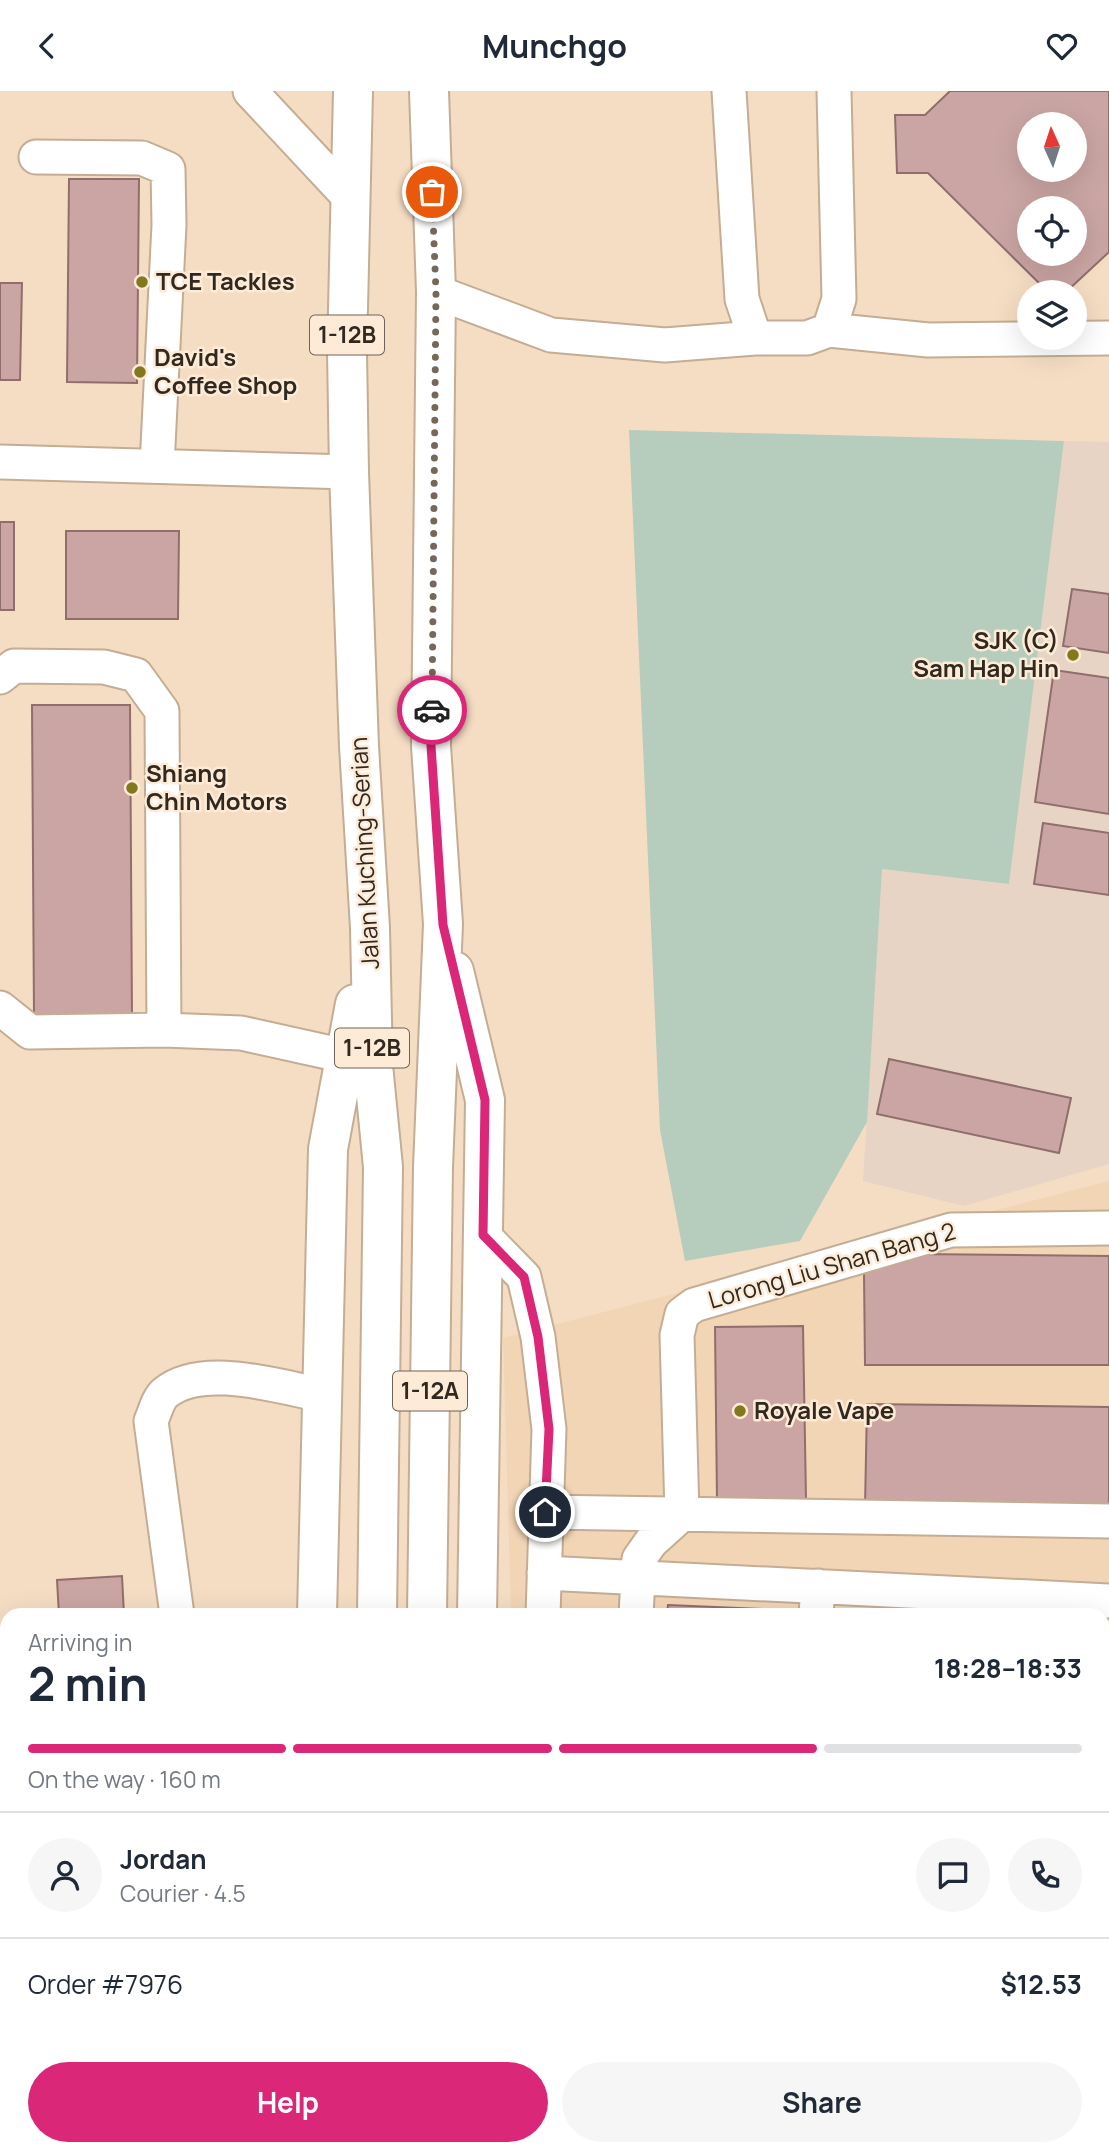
<!DOCTYPE html>
<html lang="en">
<head>
<meta charset="utf-8">
<style>
  :root { --surface:#fff; --page:#f6f6f7; --text:#1f2937; --muted:#747a83; --line:#e0e1e3; --accent:#db2777 }
  body { margin:0; font-family:Manrope,sans-serif; background:var(--page); color:var(--text); height:100vh; display:flex; flex-direction:column; font-size:26px; white-space:nowrap }
  * { box-sizing:border-box; margin:0 }
  p { font-size:23px; color:var(--muted) }
  .icon { flex:none; width:38px; height:38px; fill:none; stroke:currentColor; stroke-width:2; stroke-linecap:round; stroke-linejoin:round }
  .map { position:relative; flex:1; overflow:hidden }
  .side { position:absolute; left:0px; top:1517px; width:1110px; height:548px; display:flex; flex-direction:column; background:var(--surface); border-radius:21px 21px 0 0; box-shadow:0 7px 28px #0002 }
  .side>* { flex:none }
  .needle { width:46px; rotate:357deg }
  .buttons { position:absolute; left:1017px; top:21px; display:grid; gap:14px }
  .buttons a { display:grid; place-items:center; width:70px; height:70px; border-radius:50%; background:var(--surface); box-shadow:0 7px 28px #0002; font-size:35px }
  .pin { position:absolute; display:grid; place-items:center; width:60px; height:60px; color:#fff; margin:-30px; border:4px solid #fff; border-radius:50%; box-shadow:0 2px 7px #0007 }
  .courier { position:absolute; display:grid; place-items:center; width:70px; height:70px; margin:-35px; border:5px solid #db2777; border-radius:50%; background:#fff; color:#222; box-shadow:0 2px 9px #0007 }
  .overview em { font-style:normal; font-weight:700 }
  .overview div { display:flex; flex-direction:column-reverse }
  .overview { display:flex; align-items:center; justify-content:space-between; height:119px; padding:0 28px }
  h1 { font-size:46px; font-weight:700; line-height:52px }
  .bar { display:grid; grid-template-columns:repeat(4,1fr); gap:10px 7px; align-content:center; height:84px; padding:0 28px }
  .bar i { height:9px; border-radius:5px; background:var(--line) }
  .bar .active { background:var(--accent) }
  .bar p { grid-column:span 4 }
  .line { display:flex; align-items:center; gap:18px; padding:0 28px; border-top:2px solid var(--line) }
  .line div { flex:1 }
  .round { display:grid; place-items:center; flex:none; width:74px; height:74px; border-radius:37px; background:var(--page) }
  .button { display:flex; gap:14px; margin-top:auto; padding:14px 28px }
  .button a { flex:1; height:80px; border-radius:42px; background:var(--accent); color:#fff; font-size:28px; font-weight:700; line-height:80px; text-align:center }
  .button a+a { background:var(--page); color:var(--text) }
  header { display:flex; justify-content:space-between; align-items:center; height:91px; padding:0 28px; background:var(--surface); font-size:32px; font-weight:700 }
  .map>svg:first-child { display:block }
  .built { fill:#f2d5b5 }
  .education { fill:#e7d4c4 }
  .green { fill:#b6ccbc }
  .building { fill:#caa5a3; stroke:#906e6c; stroke-width:2; fill-rule:evenodd }
  .lines { fill:none; stroke-linecap:round; stroke-linejoin:round }
  .minor-casing { stroke:#c3ad94; stroke-width:37 }
  .highway-casing { stroke:#c3ad94; stroke-width:42 }
  .minor { stroke:#fff; stroke-width:33 }
  .highway { stroke:#fff; stroke-width:38 }
  .done { stroke:#766859; stroke-width:7; stroke-dasharray:0 12.6 }
  .route { stroke:#db2777; stroke-width:9 }
  .poi-dot { fill:#83781c; stroke:#feebd7; stroke-width:2.5 }
  .labels { text-anchor:middle; stroke-width:5; stroke-linejoin:round; paint-order:stroke }
  .shield { fill:#feebd7; stroke:#6e6356; stroke-width:2 }
  .shield-label { font-size:23px; font-weight:bold; fill:#31291f }
  .poi-label { font-size:24px; font-weight:bold; fill:#31291f; stroke:#feebd7; text-anchor:start }
  .street-label { font-size:24px; fill:#31291f; stroke:#feebd7 }
</style>
</head>
<body>
<header><svg class="icon" aria-label="back" viewBox="0 0 24 24"><path d="M15 5l-7 7 7 7"/></svg>Munchgo<svg class="icon" aria-label="heart" viewBox="0 0 24 24"><path d="M12 20l-8-8c-3-5 5-10 8-4 3-6 11-1 8 4z"/></svg></header>
<div class="map">
<svg width="1109" height="2064" viewBox="0 0 1109 2064">
  <rect width="100%" height="100%" fill="#f5ddc4"/>
  <path class="built" d="M1109,1090V2064H593L588,2058H1102V1524H511L503,1247Z"/>
  <path class="education" d="M1064,350L1109,351V1073L964,1115L863,1090L882,778L1009,793Z"/>
  <path class="green" d="M629,339L1064,350L1009,793L882,778L867,1031L800,1150L685,1170L660,1039Z"/>
  <path class="building" d="M950,0H1109V161L1066,201H1048L928,82H897L895,24H925ZM1029,33H1074V79H1029ZM1029,117H1074V163H1029Z
    M69,88H139L137,292L67,291Z
    M0,192H22L20,289H0Z
    M0,431H14V519H0Z
    M66,440H179L178,528H66Z
    M1072,498L1109,503V562L1063,555Z
    M1054,579L1109,587V723L1035,711Z
    M32,614H130L132,924L34,925Z
    M1043,732L1109,742V804L1034,793Z
    M889,968L1071,1007L1059,1062L877,1023Z
    M916,1163L1109,1165V1274H865L864,1182Z
    M803,1235L806,1408L717,1410L715,1236Z
    M867,1313L1109,1316V1419L865,1416Z
    M122,1485L124,1524H59L57,1489Z
    M668,1514L761,1518L760,1524H667Z
    M7,1645V1778L0,1779V1646Z
    M0,1984H7V2058H78L77,2064H0Z
    M835,2058H1068V2064H835Z"/>
  <g class="lines">
    <defs>
      <path id="minor" d="M250,0L350,107
        M729,0L742,208L755,247
        M36,66L142,67L168,78L169,134L157,375
        M436,201L551,244L665,254L755,247H807L829,239L839,208L834,0
        M829,239L928,249L1109,247
        M0,371L349,381
        M0,586L14,575L104,576L136,584L162,620L164,939
        M0,917L30,941L164,939L241,942L345,965
        M483,1144L524,1186L538,1246L549,1338L543,1524
        M545,1421L1109,1430
        M682,1423L677,1244L682,1223L694,1214L951,1139L1109,1137
        M544,1482L1109,1510
        M177,1524L151,1330C155,1321 158,1308 165,1302C202,1271 279,1296 323,1304
        M636,1524L639,1468L651,1451L682,1423
        M816,1524L818,1495
        M1102,2004L1109,2005
        M788,2064V2058"/>
      <path id="highway" d="M353,0L347,261L349,381L359,655L370,837L373,974L383,1076L377,1524
        M454,880L485,1009L477,1524
        M317,1524L328,1058L355,913
        M427,1524L433,1076L443,833L431,655L436,201L429,0
        M322,2058V2064
        M377,2058V2064
        M426,2058V2064
        M544,2058L548,2064
        M267,2064L270,2058
        M470,2064V2058"/>
    </defs>
    <use href="#minor" class="minor-casing"/>
    <use href="#highway" class="highway-casing"/>
    <use href="#minor" class="minor"/>
    <use href="#highway" class="highway"/>
  </g>
  <g class="lines">
    <path class="done" d="M432,619L436,201L432,101"/>
    <path class="route" d="M432,619L431,655L443,834L485,1009L483,1144L524,1186L538,1246L549,1338L545,1421"/>
  </g>
  <g class="poi-dot">
    <circle cx="142" cy="191" r="7"/>
    <circle cx="140" cy="281" r="7"/>
    <circle cx="1073" cy="564" r="7"/>
    <circle cx="132" cy="697" r="7"/>
    <circle cx="740" cy="1320" r="7"/>
  </g>
  <g class="labels">
    <g class="shield">
      <rect x="310" y="224.5" width="74" height="39" rx="5"/>
      <rect x="335" y="937.5" width="74" height="39" rx="5"/>
      <rect x="393" y="1280.5" width="74" height="39" rx="5"/>
    </g>
    <g class="shield-label">
      <text x="347" y="252">1-12B</text>
      <text x="372" y="965">1-12B</text>
      <text x="430" y="1308">1-12A</text>
    </g>
    <g class="poi-label">
      <text x="156" y="199">TCE Tackles</text>
      <text x="154" y="275">David's<tspan x="154" dy="28">Coffee Shop</tspan></text>
      <text x="1059" y="558" text-anchor="end">SJK (C)<tspan x="1059" dy="28">Sam Hap Hin</tspan></text>
      <text x="146" y="691">Shiang<tspan x="146" dy="28">Chin Motors</tspan></text>
      <text x="754" y="1328">Royale Vape</text>
    </g>
    <g class="street-label">
      <text transform="translate(365 762) rotate(-93)" y="8">Jalan Kuching-Serian</text>
      <text transform="translate(832 1175) rotate(-16)" y="8">Lorong Liu Shan Bang 2</text>
    </g>
  </g>
</svg>
<div class="buttons">
<a><svg class="needle" viewBox="-14 -14 28 28"><path d="M0-13l5 13h-10z" fill="#e53935"/><path d="M0 13l5-13h-10z" fill="#747a83"/></svg></a>
<a><svg class="icon" aria-label="locate" viewBox="0 0 24 24"><circle cx="12" cy="12" r="6"/><path d="M12 2v4M12 18v4M2 12h4M18 12h4"/></svg></a>
<a><svg class="icon" aria-label="layers" viewBox="0 0 24 24"><path d="M12 4l9 5-9 5-9-5zM3 14l9 5 9-5"/></svg></a>
</div>
<div class="pin" style="left:432px;top:101px;background:#ea580c"><svg class="icon" aria-label="bag" viewBox="0 0 24 24"><path d="M5 8h14l-1 12H6zM9 8a3 3 0 0 1 6 0"/></svg></div>
<div class="pin" style="left:545px;top:1421px;background:#1f2937"><svg class="icon" aria-label="home" viewBox="0 0 24 24"><path d="M3 11l9-7 9 7M6 9v11h12V9"/></svg></div>
<div class="courier" style="left:432px;top:619px"><svg class="icon" aria-label="car" viewBox="0 0 24 24"><path d="M5 17H2v-5l4-1 3-4h7l3 4 3 1v5h-3M9 17h6M6 11h13"/><circle cx="7" cy="17" r="2"/><circle cx="17" cy="17" r="2"/></svg></div>
<section class="side">
<div class="overview"><div><h1>2 min</h1><p>Arriving in</p></div><em>18:28–18:33</em></div>
<div class="bar"><i class="active"></i><i class="active"></i><i class="active"></i><i></i><p>On the way · 160 m</p></div>
<div class="line" style="height:126px"><a class="round"><svg class="icon" aria-label="person" viewBox="0 0 24 24"><circle cx="12" cy="8" r="4"/><path d="M4 21q1-7 8-7t8 7"/></svg></a><div><b>Jordan</b><p>Courier · 4.5</p></div><a class="round"><svg class="icon" aria-label="chat" viewBox="0 0 24 24"><path d="M4 5h16v11H9l-5 4z"/></svg></a><a class="round"><svg class="icon" aria-label="phone" viewBox="0 0 24 24"><path d="M5 4h4l2 5-3 2q2 4 5 5l2-3 5 2v4C11 20 4 13 5 4z"/></svg></a></div>
<div class="line" style="height:91px"><div>Order #7976</div><b>$12.53</b></div>
<div class="button"><a>Help</a><a>Share</a></div>
</section>
</div>
</body>
</html>
